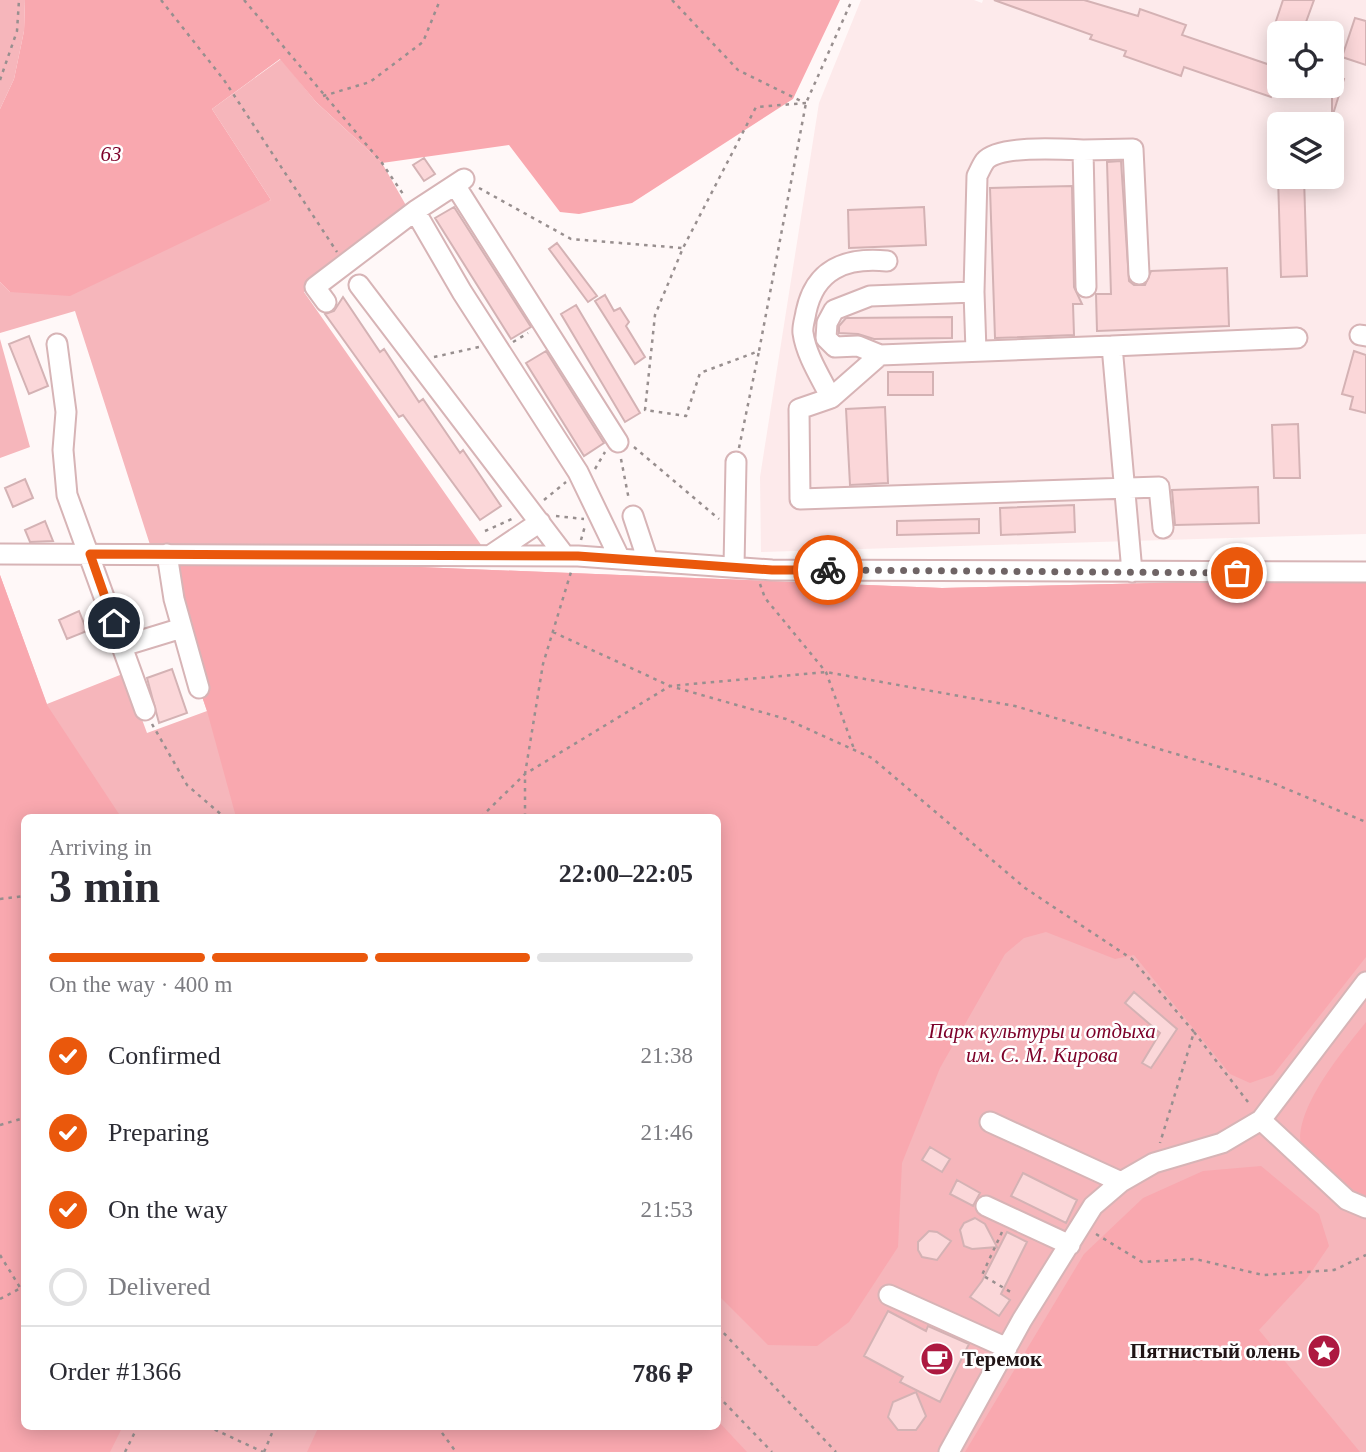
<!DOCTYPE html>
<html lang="en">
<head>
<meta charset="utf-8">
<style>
  :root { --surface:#fff; --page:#f2f2f3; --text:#2b2b33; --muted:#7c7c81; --line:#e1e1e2; --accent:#ea580c }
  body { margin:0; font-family:Georgia,serif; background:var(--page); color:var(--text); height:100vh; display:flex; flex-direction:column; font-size:26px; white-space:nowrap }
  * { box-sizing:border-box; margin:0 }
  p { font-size:23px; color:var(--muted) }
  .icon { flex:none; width:38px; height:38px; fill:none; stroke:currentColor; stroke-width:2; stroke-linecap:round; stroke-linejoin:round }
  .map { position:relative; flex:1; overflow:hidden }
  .panel { position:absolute; left:21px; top:814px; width:700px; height:616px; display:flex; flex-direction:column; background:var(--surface); border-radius:10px; box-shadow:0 4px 18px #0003 }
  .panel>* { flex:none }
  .tools { position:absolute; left:1267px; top:21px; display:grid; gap:14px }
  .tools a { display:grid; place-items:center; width:77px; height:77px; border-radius:10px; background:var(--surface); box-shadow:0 4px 18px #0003; font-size:35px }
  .pin { position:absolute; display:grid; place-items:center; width:60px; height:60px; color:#fff; margin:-30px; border:4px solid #fff; border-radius:50%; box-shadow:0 2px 7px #0007 }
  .courier { position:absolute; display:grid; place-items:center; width:70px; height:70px; margin:-35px; border:5px solid #ea580c; border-radius:50%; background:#fff; color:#222; box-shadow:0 2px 9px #0007 }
  .head em { font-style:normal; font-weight:700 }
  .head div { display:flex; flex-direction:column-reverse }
  .head { display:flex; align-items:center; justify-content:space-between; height:119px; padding:0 28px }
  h1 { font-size:46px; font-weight:700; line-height:52px }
  .bar { display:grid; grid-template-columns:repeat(4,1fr); gap:10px 7px; align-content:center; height:84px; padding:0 28px }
  .bar i { height:9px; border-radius:5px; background:var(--line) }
  .bar .active { background:var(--accent) }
  .bar p { grid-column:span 4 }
  .line { display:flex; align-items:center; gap:18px; padding:0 28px; border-top:2px solid var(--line) }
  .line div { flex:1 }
  ol { padding:0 28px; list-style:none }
  li { display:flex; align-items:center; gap:21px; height:77px }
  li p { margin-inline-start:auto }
  li .icon { padding:7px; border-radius:50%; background:var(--accent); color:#fff; stroke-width:4 }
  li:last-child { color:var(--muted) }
  li i { width:38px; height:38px; border:4px solid var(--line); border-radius:50% }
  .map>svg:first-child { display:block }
  .built { fill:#fdeaeb; fill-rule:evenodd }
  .green { fill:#f6b6bb; fill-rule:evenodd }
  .forest { fill:#f9a8af }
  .building { fill:#fbd7d9; stroke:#d4b2b4; stroke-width:2 }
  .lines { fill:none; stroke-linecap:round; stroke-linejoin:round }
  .minor-casing { stroke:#d7b4b6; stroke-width:23 }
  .path { stroke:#988f8f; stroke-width:2.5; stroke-dasharray:3.5 5; stroke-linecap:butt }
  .minor { stroke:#fff; stroke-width:19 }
  .done { stroke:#6f6465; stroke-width:7; stroke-dasharray:0 12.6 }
  .route { stroke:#ea580c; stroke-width:9 }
  .labels { text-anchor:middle; stroke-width:5; stroke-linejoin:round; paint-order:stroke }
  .park-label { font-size:21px; font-style:italic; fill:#7d0029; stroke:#fff }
  .poi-label { font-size:21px; font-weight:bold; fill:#211516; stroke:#fff; text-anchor:end }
</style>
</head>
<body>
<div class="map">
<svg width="1366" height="1452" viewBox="0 0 1366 1452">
  <rect width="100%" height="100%" fill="#fff8f8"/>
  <path class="built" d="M861,0H974L982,3L983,0H1366V534L761,552L760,477L819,103ZM1279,33H1332V86H1279ZM1279,124H1332V177H1279Z"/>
  <path class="green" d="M0,0H25L24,31L14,79L0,109Z
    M281,59L316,102L382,163L412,216L304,292L484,549L152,551L75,311L0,333V282L10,292L271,200L212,109Z
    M0,339L30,447L0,458Z
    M156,562L419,567L942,588L1366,578V1452H0V575L47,704L125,673L147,733L207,711ZM24,817H718V1426H24Z"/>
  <path class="forest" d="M25,0H840L793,99L632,203L579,214L560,212L509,145L382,163L316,102L280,59L212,109L271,200L70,296L10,292L0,282V109L14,79L24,31Z
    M156,562L419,567L942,588L1366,578V957L1273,1075L1250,1083L1230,1074L1134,955L1115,959L1046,932L1024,938L1005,954L940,1068L902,1163L898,1247L849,1322L817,1346L768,1345L718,1295V817H236L207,711Z
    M0,575L47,705L121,817H24V1426H123L110,1452H0Z
    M1366,1022V1200L1357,1198C1342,1187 1322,1176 1309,1163C1276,1127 1345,1049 1366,1022Z
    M1261,1166L1319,1214L1329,1246L1308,1277L1259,1330L1360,1452H965L1084,1254L1143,1198L1203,1171Z
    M718,1421L747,1452H307L319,1426H718Z"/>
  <path class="building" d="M994,0H1084L1138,16L1140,9L1186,25L1182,35L1279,68V73L1271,97L1184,67L1181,76L1124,56L1126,51L1090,39L1092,35Z
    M1283,0H1314L1302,33L1275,24Z
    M1355,18L1366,21V65L1342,57Z
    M1332,75L1344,79L1334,111H1332Z
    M424,158L435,174L424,181L413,165Z
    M1121,161L1129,281L1134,285H1145L1151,271L1227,268L1229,326L1097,331L1096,294H1111L1107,162Z
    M1278,177H1304L1307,276L1281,277Z
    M1072,186L1074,287L1082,304H1073L1074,335L995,338L990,188Z
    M454,207L531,327L511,339L435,218Z
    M924,207L926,245L849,248L848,210Z
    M557,243L597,296L588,302L549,249Z
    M605,295L614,311L620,308L629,322L626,326L645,357L635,364L595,301Z
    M343,297L380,352L384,349L419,402L423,399L460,453L463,450L501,506L480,520L403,415L399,417L325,314L334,311Z
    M576,305L640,413L625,422L561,314Z
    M952,317V338L874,339L858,334L839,333V326L846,318Z
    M29,336L48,386L29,394L9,344Z
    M546,351L604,443L584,456L526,363Z
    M1354,351L1366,355V413L1350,409L1353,397L1342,394Z
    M888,372H933V395H888Z
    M885,407L888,483L850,485L846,409Z
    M1298,424L1300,478H1274L1272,425Z
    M25,479L33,498L13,507L5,488Z
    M1258,487L1259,523L1175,525L1172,490Z
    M1074,505L1075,532L1001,535L1000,508Z
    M979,519V533L897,535V521Z
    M45,521L53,541L30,542L25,530Z
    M79,611L87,631L67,639L59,620Z
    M172,669L187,713L159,723L147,678Z
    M1134,992L1177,1029L1151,1068L1142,1063L1160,1033L1125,1003Z
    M930,1147L950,1159L942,1172L922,1160Z
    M1023,1173L1077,1200L1066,1223L1011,1196Z
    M957,1180L980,1193L973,1206L950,1194Z
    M975,1218L985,1224L997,1247L972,1249L964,1246L960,1230L964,1223Z
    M929,1231L937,1232L951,1241L937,1260L922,1257L918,1250V1242Z
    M1007,1232L1027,1242L1001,1294L1010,1300L999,1316L970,1297L982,1281Z
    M888,1311L926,1331L928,1326L969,1344L940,1402L900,1382L903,1377L864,1356Z
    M916,1392L926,1416L916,1430H898L888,1417L893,1402Z"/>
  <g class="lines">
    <defs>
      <path id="minor" d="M1083,150L1133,149L1139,274
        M455,185L618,442
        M415,211L462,292L578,472L620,559
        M887,261C846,257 815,269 806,312C805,319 802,327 803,333C806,355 821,378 831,398L799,409L800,499L1159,487L1163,528
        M359,285L565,556
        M974,292L977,176C979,172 982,165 985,161C999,145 1061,149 1083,150L1086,287
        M326,302L315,287L415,211L464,179
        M1360,335L1366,336
        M57,344L66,412L63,450L67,495L145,710
        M1112,346L1297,338
        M880,355L858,346L835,347L826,338L827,323L834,310L870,296L974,292L976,351
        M831,398L880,355L1112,346L1132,572
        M633,516L648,561
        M0,554L578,556L772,570L1366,572
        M167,554L174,599L199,688
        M491,555L540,522
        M734,567L736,462
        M123,646L182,628
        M1261,1120L1347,1200L1366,1208
        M990,1122L1121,1182
        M986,1206L1070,1245
        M889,1295L1007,1348
        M949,1452L1022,1320L1093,1206L1121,1182L1154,1163L1222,1143L1261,1120L1366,982"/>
    </defs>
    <use href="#minor" class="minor-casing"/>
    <path class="path" d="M161,0L224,80L337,252
      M244,0L382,163L405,197
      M672,0L738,70L803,102
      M0,80L17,31L19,0
      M323,96L370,82L423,42L440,0
      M806,103L756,107L683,248L655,315L645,410L686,416L700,373L759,351L806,103L852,0
      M479,188L571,239L682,248
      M513,342L528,333
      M434,357L479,347
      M634,447L719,519
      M739,448L759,351
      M621,459L629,500
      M595,469L605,452
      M544,500L566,482
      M556,516L584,519
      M485,531L514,518
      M581,540L585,526
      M760,584L765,598L826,672L854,749
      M553,632L670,686L786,719L872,758L1025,888L1132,959L1194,1032L1160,1143
      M152,724L187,785L224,817
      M481,817L525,774L670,686L826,672L1015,706L1270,782L1366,822
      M525,817V774L543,664L571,572
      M0,899L24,896
      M1194,1032L1251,1106
      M0,1125L24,1118
      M1002,1232L982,1275L1014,1294
      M1096,1234L1142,1262L1195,1259L1263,1275L1334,1270L1366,1255
      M0,1255L24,1294
      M0,1299L19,1289
      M718,1327L836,1452
      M718,1396L772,1452
      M207,1426L263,1452
      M437,1426L456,1452
      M125,1452L138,1426
      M264,1452L275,1426"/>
    <use href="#minor" class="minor"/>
  </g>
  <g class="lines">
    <path class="done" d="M828,570L1237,573"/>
    <path class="route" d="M114,623L90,554L578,556L772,570H828"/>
  </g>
  <defs>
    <symbol id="sight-disc" viewBox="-11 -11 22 22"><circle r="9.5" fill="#ad1940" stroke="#fff"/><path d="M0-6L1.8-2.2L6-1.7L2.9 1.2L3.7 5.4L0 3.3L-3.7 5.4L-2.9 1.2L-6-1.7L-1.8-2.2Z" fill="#fff"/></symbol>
    <symbol id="cafe-disc" viewBox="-11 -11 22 22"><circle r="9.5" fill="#ad1940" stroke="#fff"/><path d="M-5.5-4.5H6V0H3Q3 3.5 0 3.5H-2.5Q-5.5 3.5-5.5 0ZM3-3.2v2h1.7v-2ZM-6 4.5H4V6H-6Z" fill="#fff"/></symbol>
  </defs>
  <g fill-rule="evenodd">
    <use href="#sight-disc" x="1305" y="1332" width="38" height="38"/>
    <use href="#cafe-disc" x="918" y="1340" width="38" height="38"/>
  </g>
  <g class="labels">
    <g class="park-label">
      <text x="111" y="161">63</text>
      <text x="1042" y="1038">Парк культуры и отдыха<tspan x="1042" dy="24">им. С. М. Кирова</tspan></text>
    </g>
    <g class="poi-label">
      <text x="1300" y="1358">Пятнистый олень</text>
      <text x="962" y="1366" text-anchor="start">Теремок</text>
    </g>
  </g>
</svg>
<div class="tools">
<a><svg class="icon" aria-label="locate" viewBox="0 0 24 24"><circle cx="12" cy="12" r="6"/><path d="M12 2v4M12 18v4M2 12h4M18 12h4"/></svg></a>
<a><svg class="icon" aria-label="layers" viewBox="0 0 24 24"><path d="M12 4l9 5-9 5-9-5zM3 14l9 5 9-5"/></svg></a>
</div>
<div class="pin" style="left:1237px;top:573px;background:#ea580c"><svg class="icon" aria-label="bag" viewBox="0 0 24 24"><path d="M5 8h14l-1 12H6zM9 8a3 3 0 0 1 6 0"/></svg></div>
<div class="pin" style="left:114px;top:623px;background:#1f2937"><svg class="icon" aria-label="home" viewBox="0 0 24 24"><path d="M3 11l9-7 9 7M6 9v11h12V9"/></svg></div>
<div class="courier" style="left:828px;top:570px"><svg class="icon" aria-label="bike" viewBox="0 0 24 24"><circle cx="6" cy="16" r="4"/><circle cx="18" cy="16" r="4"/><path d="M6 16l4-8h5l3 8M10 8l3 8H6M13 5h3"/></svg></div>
<section class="panel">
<div class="head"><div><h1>3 min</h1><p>Arriving in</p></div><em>22:00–22:05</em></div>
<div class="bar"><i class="active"></i><i class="active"></i><i class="active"></i><i></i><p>On the way · 400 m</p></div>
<ol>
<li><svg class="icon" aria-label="check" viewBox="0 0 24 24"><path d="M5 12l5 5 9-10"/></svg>Confirmed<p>21:38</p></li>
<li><svg class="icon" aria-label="check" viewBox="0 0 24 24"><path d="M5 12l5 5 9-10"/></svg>Preparing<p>21:46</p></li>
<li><svg class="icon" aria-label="check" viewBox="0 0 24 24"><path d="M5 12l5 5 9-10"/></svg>On the way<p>21:53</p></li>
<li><i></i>Delivered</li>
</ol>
<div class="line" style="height:91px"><div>Order #1366</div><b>786 ₽</b></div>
</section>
</div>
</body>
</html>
